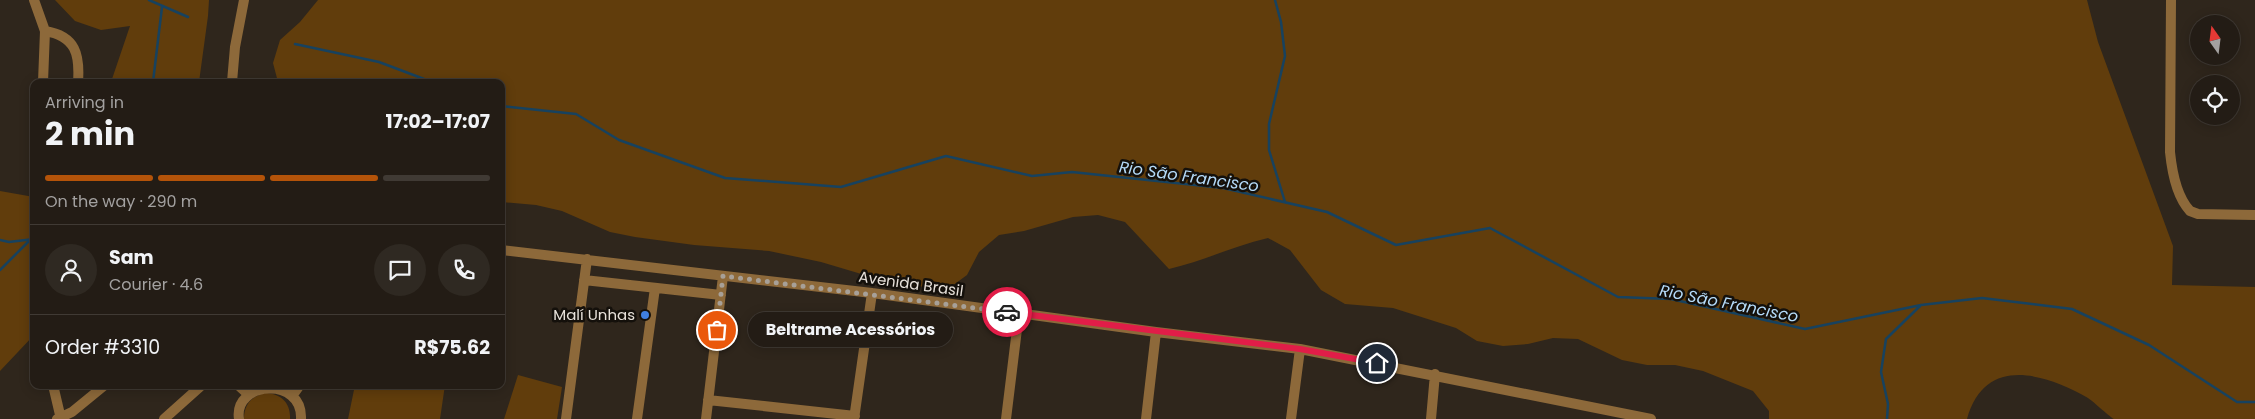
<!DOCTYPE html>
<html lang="en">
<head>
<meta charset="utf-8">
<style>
  :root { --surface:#231c15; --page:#2f2922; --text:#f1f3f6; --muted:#a3a1a0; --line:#403a34; --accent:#b45309 }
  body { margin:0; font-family:Poppins,sans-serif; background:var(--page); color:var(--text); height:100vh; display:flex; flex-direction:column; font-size:19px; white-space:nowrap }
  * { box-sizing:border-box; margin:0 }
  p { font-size:16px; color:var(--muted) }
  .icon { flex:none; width:28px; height:28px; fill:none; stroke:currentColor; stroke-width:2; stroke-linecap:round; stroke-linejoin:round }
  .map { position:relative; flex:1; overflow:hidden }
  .panel { position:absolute; left:30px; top:79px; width:475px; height:310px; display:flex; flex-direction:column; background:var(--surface); border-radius:10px; box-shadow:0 2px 12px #0003,0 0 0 1px var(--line) }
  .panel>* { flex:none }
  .needle { width:32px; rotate:346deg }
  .buttons { position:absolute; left:2190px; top:15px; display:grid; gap:10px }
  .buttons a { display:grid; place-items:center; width:50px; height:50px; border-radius:50%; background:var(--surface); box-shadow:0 2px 12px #0003,0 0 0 1px var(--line); font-size:25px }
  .pin { position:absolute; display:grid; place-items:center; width:42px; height:42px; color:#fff; margin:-21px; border:2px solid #fff; border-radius:50%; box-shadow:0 1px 5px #0007 }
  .courier { position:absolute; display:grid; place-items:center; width:50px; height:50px; margin:-25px; border:4px solid #e11d48; border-radius:50%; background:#fff; color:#222; box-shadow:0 1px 6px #0007 }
  .bubble { position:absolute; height:35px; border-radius:18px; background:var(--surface); box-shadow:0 2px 12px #0003,0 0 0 1px var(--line); font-size:16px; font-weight:700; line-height:35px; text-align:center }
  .summary em { font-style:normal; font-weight:700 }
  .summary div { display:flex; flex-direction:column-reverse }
  .summary { display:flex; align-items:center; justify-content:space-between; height:85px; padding:0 15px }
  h1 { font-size:32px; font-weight:700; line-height:38px }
  .bar { display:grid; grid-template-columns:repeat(4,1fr); gap:8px 5px; align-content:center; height:60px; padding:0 15px }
  .bar i { height:6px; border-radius:4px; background:var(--line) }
  .bar .current { background:var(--accent) }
  .bar p { grid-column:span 4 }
  .line { display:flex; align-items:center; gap:12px; padding:0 15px; border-top:1px solid var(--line) }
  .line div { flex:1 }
  .round { display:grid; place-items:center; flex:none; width:52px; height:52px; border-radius:26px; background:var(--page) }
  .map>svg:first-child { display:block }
  .green { fill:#613d0c }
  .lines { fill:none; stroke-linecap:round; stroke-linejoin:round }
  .stream { stroke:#17425f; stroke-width:2.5 }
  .minor { stroke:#8d693a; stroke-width:10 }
  .done { stroke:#a7a098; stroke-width:5; stroke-dasharray:0 9 }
  .route { stroke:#e11d48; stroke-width:6 }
  .shop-dot { fill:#3f7fe0; stroke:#14100b; stroke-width:2 }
  .labels { text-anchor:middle; stroke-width:5; stroke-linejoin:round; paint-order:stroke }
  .street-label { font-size:15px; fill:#e7e1da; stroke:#14100b }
  .poi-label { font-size:15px; fill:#e7e1da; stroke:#14100b; text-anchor:end }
  .water-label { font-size:16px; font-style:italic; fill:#b5dbf9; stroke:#14100b }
</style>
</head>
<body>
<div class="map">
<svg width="2255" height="419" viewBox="0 0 2255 419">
  <rect width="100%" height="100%" fill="#2f261c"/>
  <path class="green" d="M55,0H209L208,16L199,82H111L130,26L101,30L75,21Z
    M318,0H2087L2098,42L2173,246L2172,285L2255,287V419C2218,419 2182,419 2145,419C2136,419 2122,419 2114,419C2111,418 2094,402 2088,398C2044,373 1985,355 1967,419H1769V411L1753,391L1703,371L1675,365H1647L1622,360L1578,339L1553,338L1528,344L1503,346L1477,341L1456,328L1393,308L1345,304L1321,290L1290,250L1268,238C1234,246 1203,261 1169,269L1125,222L1098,215L1073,217L1024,231L999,235L979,252L967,275L948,289L895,284L821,262L769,251L694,245L635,237L610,232L562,211L536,205L501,202V82H278L273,63L280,40L300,22Z
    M0,191L34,197V335L0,371Z
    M518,375L562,387L557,419H504Z
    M355,385H445L440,419H348Z
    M266,393C281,394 291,403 290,419H244C244,404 252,396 266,393Z"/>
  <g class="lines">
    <path class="stream" d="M149,0L188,17
      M1275,0L1281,22L1285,56L1269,124V150L1285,202
      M295,44L379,62L432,82
      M153,82L162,7
      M501,106L576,114L619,140L725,178L841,187L946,156L1032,176L1072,172L1223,188L1327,212L1396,245L1490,228L1618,297L1671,299L1805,329L1921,305L1982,298L2072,309L2149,345L2237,402H2255
      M0,240L9,242L34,239
      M0,270L29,241
      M1887,419L1888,404L1881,372L1886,339L1920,306"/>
    <path class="minor" d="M34,0L45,31L43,82
      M2171,0L2170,152C2172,172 2177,197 2190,211L2198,214L2255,215
      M45,31C76,36 80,55 78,82
      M232,82L235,47L244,0
      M501,250L872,293L1156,332L1300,349L1651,419
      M584,280L721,295
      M53,385L61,419
      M238,385L249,395
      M292,396L300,385
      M708,400L855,416
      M57,419L72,412L105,385
      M164,419L202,385
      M239,419C233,381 303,376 301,419
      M566,419L587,259
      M637,419L655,288
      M706,419L723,276
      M854,419L872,293
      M1006,419L1019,313
      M1146,419L1156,332
      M1291,419L1300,349
      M1431,419L1435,374"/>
  </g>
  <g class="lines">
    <path class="done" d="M717,330L723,276L1007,312"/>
    <path class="route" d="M1007,312L1300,349L1377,363"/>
  </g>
  <circle class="shop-dot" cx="645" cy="315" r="5"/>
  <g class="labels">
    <g class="street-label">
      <text transform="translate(911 284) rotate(8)" y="5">Avenida Brasil</text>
    </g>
    <g class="poi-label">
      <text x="635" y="320">Malí Unhas</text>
    </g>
    <g class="water-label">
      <text transform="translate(1189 176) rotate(8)" y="6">Rio São Francisco</text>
      <text transform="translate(1729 303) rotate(11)" y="6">Rio São Francisco</text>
    </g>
  </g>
</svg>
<div class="buttons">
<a><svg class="needle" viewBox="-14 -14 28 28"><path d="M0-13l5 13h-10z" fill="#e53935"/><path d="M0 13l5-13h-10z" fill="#a3a1a0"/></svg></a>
<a><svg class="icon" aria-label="locate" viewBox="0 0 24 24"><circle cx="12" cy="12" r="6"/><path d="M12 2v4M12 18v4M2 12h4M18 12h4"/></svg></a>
</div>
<div class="pin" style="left:717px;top:330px;background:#ea580c"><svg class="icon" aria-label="bag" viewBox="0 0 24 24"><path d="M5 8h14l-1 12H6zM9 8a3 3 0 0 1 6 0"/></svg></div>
<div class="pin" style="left:1377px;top:363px;background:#1f2937"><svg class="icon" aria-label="home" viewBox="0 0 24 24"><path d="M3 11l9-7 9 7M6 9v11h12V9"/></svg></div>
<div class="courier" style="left:1007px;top:312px"><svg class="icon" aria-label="car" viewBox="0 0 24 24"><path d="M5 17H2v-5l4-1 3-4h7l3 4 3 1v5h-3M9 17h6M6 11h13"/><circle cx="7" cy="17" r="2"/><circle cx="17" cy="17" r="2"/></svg></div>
<div class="bubble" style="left:748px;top:312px;width:205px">Beltrame Acessórios</div>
<section class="panel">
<div class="summary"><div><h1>2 min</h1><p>Arriving in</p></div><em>17:02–17:07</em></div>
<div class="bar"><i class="current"></i><i class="current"></i><i class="current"></i><i></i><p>On the way · 290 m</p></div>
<div class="line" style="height:90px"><a class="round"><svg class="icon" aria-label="person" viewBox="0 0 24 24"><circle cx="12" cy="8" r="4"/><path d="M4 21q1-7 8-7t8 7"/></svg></a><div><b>Sam</b><p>Courier · 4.6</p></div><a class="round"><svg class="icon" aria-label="chat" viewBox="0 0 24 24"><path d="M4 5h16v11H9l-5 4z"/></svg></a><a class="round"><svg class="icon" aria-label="phone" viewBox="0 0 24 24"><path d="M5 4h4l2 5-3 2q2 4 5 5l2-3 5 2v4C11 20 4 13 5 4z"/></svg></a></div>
<div class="line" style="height:65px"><div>Order #3310</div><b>R$75.62</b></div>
</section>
</div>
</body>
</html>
